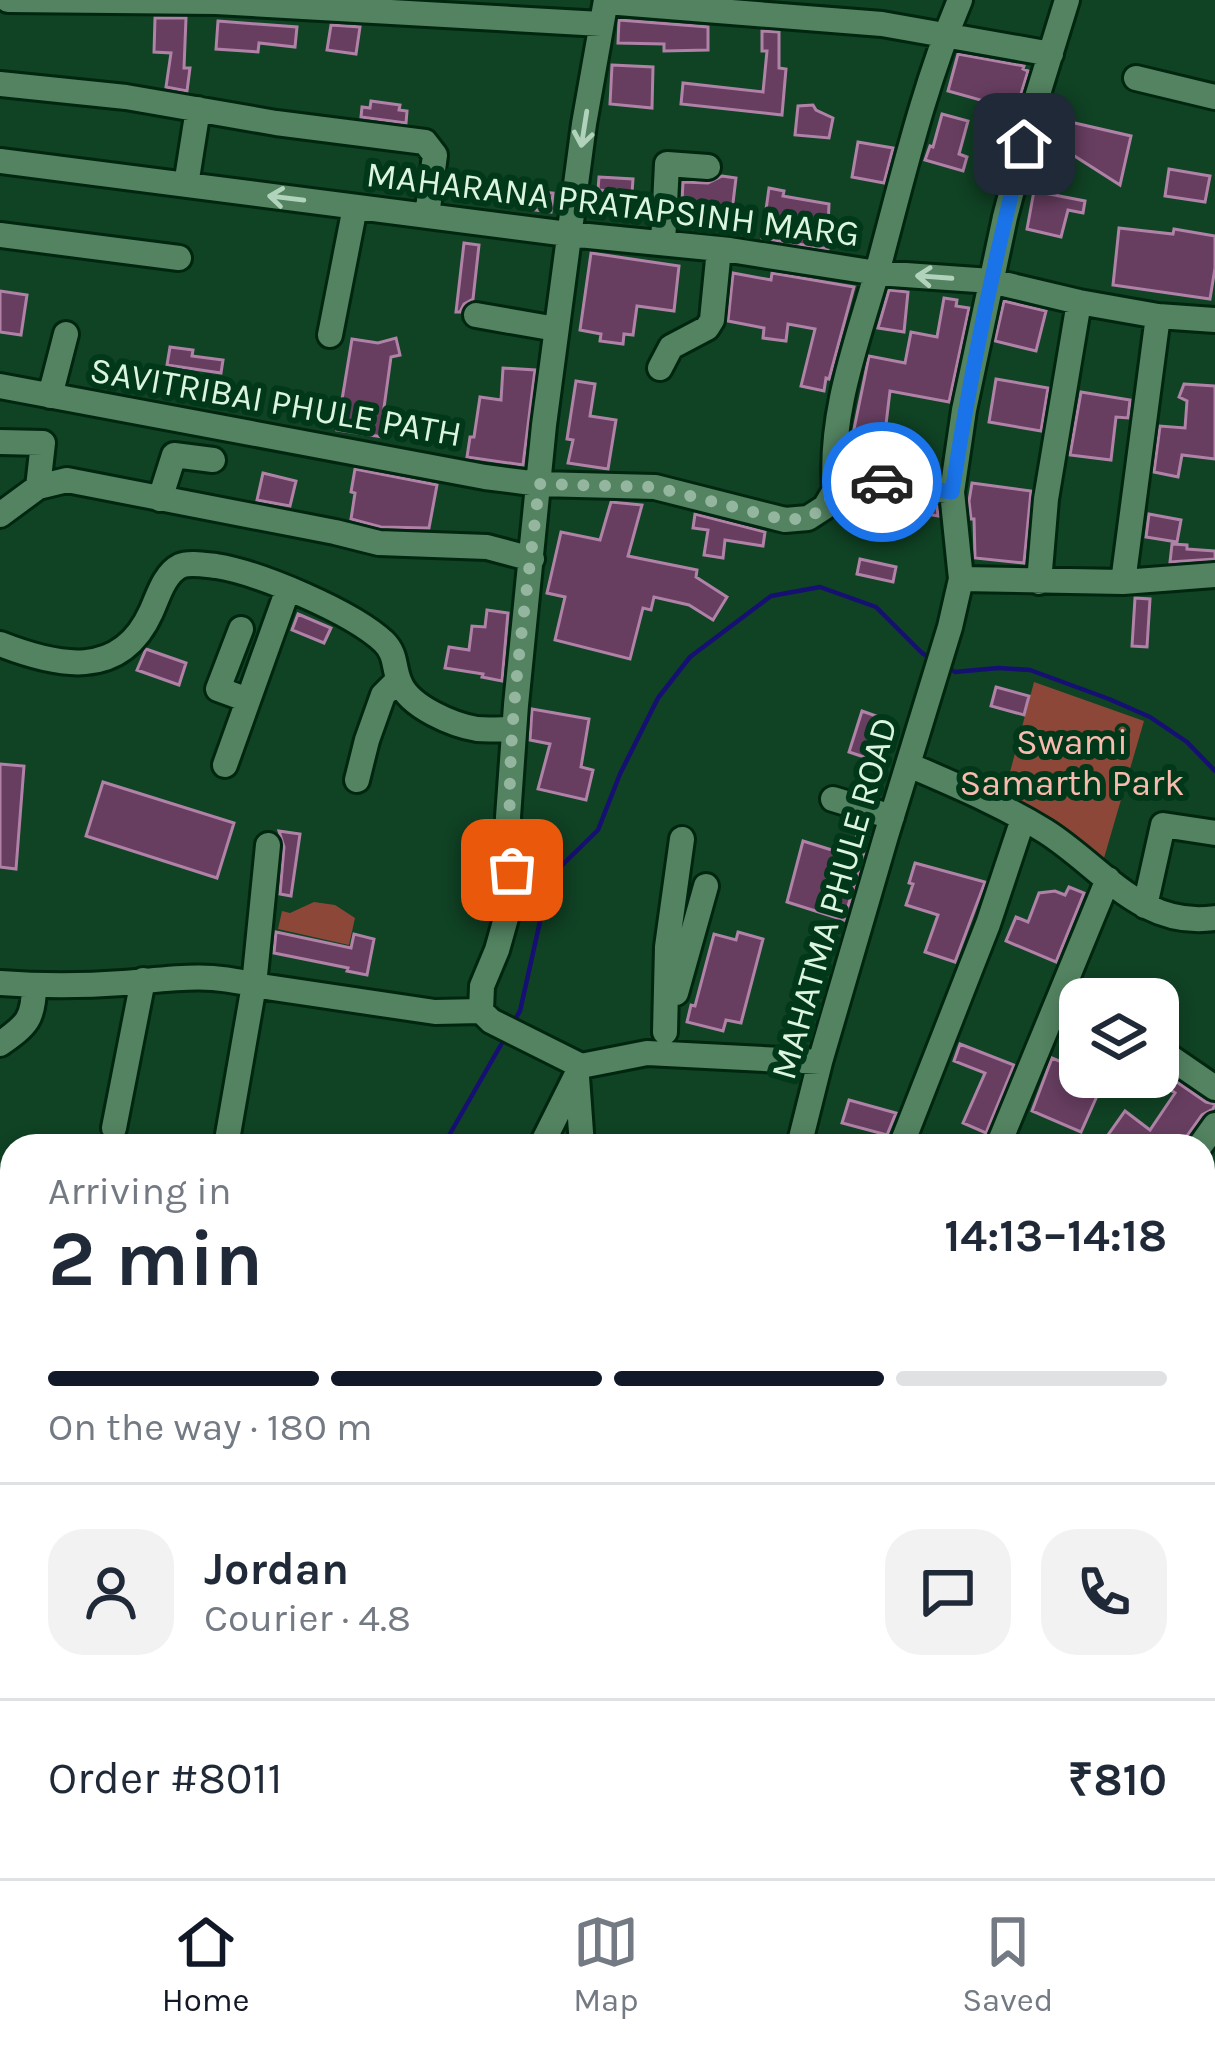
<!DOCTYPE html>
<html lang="en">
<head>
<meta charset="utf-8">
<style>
  :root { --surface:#fff; --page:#f2f2f3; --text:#1f2937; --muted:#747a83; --line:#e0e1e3; --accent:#111827 }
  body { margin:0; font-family:Karla,sans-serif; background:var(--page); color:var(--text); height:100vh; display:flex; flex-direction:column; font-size:45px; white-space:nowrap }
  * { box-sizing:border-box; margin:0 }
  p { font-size:39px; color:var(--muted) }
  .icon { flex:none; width:66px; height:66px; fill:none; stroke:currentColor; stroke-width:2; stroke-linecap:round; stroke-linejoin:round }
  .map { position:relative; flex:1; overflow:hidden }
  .side { position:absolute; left:0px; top:1134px; width:1215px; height:744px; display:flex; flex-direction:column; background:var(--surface); border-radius:36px 36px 0 0; box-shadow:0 6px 18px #0003 }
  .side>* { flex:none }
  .tools { position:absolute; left:1059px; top:978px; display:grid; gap:24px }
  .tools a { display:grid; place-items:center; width:120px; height:120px; border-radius:24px; background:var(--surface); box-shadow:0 6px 18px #0003; font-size:60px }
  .pin { position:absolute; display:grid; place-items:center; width:102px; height:102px; color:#fff; margin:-51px; border-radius:24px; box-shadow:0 6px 18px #0006 }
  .courier { position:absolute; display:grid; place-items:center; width:120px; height:120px; margin:-60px; border:9px solid #1a73e8; border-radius:50%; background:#fff; color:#222; box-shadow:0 3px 15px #0007 }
  .head em { font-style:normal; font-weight:700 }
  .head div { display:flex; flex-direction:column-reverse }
  .head { display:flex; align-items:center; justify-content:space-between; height:204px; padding:0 48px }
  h1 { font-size:78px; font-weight:700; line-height:90px }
  .bar { display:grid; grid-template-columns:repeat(4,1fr); gap:18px 12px; align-content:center; height:144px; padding:0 48px }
  .bar i { height:15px; border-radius:9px; background:var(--line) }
  .bar .active { background:var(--accent) }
  .bar p { grid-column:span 4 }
  .line { display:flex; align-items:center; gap:30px; padding:0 48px; border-top:3px solid var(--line) }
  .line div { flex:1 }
  .round { display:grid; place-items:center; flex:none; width:126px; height:126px; border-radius:36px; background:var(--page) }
  .tab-bar { display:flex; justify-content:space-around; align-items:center; height:168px; border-top:3px solid var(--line); background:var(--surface); font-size:33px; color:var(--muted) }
  .tab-bar a { display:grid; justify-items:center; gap:6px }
  .tab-bar .active { color:var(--accent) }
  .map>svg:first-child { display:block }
  .green { fill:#8c4739 }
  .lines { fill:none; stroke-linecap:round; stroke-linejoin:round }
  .stream { stroke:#171073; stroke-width:4.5 }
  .building { fill:#673e60; stroke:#b082a7; stroke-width:3 }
  .minor-casing { stroke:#012610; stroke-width:30 }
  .major-casing { stroke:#012610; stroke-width:36 }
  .minor { stroke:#538361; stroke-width:24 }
  .major { stroke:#339493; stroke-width:30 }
  .oneway { stroke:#b2d3bb }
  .done { stroke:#94b69f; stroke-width:12; stroke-dasharray:0 21.6 }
  .route { stroke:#1a73e8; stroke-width:15 }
  .labels { text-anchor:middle; stroke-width:12; stroke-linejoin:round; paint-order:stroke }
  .street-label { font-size:36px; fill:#dbf5e1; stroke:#02381a }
  .park-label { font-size:36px; fill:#f9bbad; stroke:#02381a }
</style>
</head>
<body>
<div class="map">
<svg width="1215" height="1878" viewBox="0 0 1215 1878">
  <rect width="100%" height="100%" fill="#104224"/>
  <path class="green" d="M1034,682L1144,721L1104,858L1002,802Z
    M314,902L335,905L355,918L349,945L278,929L282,911L290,913Z"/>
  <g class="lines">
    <path class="stream" d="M949,668L955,672L998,668L1030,670L1109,699L1150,717L1187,742L1215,771
      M514,1021L520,1011L550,877L598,830L620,774L658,698L690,657L771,596L820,587L876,607L922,653L934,660
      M443,1146L506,1036
      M0,1489L12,1488"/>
  </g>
  <path class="building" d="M155,18H186L184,68H190L187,91L166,87L171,53L154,52Z
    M619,20L708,27V50L664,51V44L618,43Z
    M218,21L297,27L295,47L259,43L258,52L216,49Z
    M331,25L360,27L356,54L327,50Z
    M762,31L779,32V68L786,69L782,115L681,104L683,83L763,92L767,51H762Z
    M958,54L1024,66L1023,69L1028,71L1016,110L948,91Z
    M612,65L653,67L652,108L610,104Z
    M371,101L400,105L399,110L407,111L406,123L361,117L362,107L370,108Z
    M813,105L816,110L833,118L829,138L795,135L798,106Z
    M942,114L968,121L959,154L967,157L963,171L925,160L930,146L933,147Z
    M1053,118L1131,136L1120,185L1048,139Z
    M858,142L893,148L884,183L852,177Z
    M1169,169L1210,176L1205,202L1165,196Z
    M722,176L736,178L730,228L681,221L683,182L708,183Z
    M599,177L633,179L632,193L598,190Z
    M769,188L784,191L783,196L829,204L828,226H832L828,249L762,238Z
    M522,190L553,193L551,212L520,208Z
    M1034,191L1085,201L1083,213L1068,210L1061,237L1027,229Z
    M1119,228L1173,234L1174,229L1215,236V268L1210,299L1113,285Z
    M464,243L479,245L473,299L464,304L460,312H456Z
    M591,253L679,266L674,311L637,306L633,335L624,334L623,344L600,341L601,334L580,330Z
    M733,273L771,280L772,273L854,287L829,379L826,378L824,391L801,386L815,329L788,324L786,341L763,338L764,328L728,321Z
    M889,290L908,292L904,332L878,328Z
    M0,291L27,295L21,335L0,332Z
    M944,298L957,300L956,306L969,308L949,402L890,391L881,466L860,463L861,457L851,456L853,434L869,356L905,363L911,332L937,337Z
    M1004,301L1046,311L1036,351L995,341Z
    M396,338L400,355L391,357L382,422H385L383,437L337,430L352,339L378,343Z
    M170,347L193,350L192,356L223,360L221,373L167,365Z
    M503,368L535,370L523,465L467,457L470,437H474L480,397L501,400Z
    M996,379L1048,388L1041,431L989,422Z
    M576,381L595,384L590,416L616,420L608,469L568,463L573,440L567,439Z
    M1184,384L1215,386V459L1182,455L1178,477L1154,472L1160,426L1185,428L1187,401L1179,397Z
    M1081,392L1130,400L1128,418L1116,417L1111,460L1070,455Z
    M355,469L437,485L429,528L381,527L351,519L355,493L351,492Z
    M263,473L296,481L290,506L257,500Z
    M972,483L1031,491L1024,563L975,558L974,519H971L969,501Z
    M878,499L937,506L938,516L877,506Z
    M611,502L642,505L628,556L697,570L696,577L727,597L713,620L689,605L654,597L651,610L643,608L630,659L555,640L565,597L547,593L561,532L600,540Z
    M695,514L765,532L763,546L725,540L723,558L704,555L708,530L693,528Z
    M1149,514L1181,520L1177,542L1146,537Z
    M1172,544L1187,545V549L1215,551V559L1170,562Z
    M860,559L896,567L893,582L857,574Z
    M1135,598L1150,599L1147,647L1132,646Z
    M487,610L508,613L502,681L482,677L483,674L445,668L449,647L469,650L472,626L485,627Z
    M298,614L331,628L324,643L292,630Z
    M146,649L186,663L179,685L137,670Z
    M996,687L1029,696L1024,715L991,706Z
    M532,709L589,719L581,767L593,770L586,800L538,789L550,744L530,740Z
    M862,711L890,721L884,738L874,734L867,758L849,752Z
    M0,764L24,766L16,869L0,867Z
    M103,782L234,823L217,878L86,836Z
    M859,828L870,832L844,920L787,902L803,841L851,856Z
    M279,831L300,834L291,896L280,894L284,847Z
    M915,863L985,882L955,962L925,952L938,915L906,905L913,884L909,883Z
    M1069,887L1084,893L1056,962L1006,941L1016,917L1028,922L1039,893L1055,891L1065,895Z
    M276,932L351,948L354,934L374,939L367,975L347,971L348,968L274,953Z
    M738,932L763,939L741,1023L726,1020L723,1031L687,1022L691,1005L695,1006L714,934L736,940Z
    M1078,1022L1080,1077L1101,1087L1081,1132L1032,1111L1052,1058L1064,1063Z
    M960,1044L1014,1065L986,1133L963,1123L985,1073L954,1061Z
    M1158,1069L1206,1102L1215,1104L1213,1109L1202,1115L1187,1136L1184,1146H1110L1103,1142L1125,1111L1150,1130L1175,1093L1158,1081Z
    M849,1100L896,1113L887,1135L842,1123Z
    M1203,1232L1215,1241V1285L1203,1276Z"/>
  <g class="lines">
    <defs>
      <path id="minor" d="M8,0L216,2L601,24
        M606,0L584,124L544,425L516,705L508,817L512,870L508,911L497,950L482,986L481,1011L491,1021L581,1066L647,1053L820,1062
        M606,2L882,24L1051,54
        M1136,78L1215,97
        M0,84L126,97L276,123L425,142L435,155L427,216
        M0,161L568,234L730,250L877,273L991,281L1079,302L1158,316L1215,320
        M186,185L198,109
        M0,235L179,258
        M663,243L667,164L708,167
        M476,315L556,329
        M330,335L355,207
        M660,368L671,347L707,328L712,320L719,249
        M0,386L485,477L539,484L655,487L785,520L808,518L825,507L835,490L855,482H888L952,492
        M50,396L66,334
        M0,442L43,443L38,487
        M835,490C829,412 858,340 879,265C903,176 924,85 960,0
        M160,499L174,455L213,460
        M0,515L38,487L67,480L335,532L379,543L487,547L532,559
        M961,579L1123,582L1215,575
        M1039,582L1046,499L1079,302
        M1123,582L1158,316
        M241,629L218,689L248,700
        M0,644C56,666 120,681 151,612C158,597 164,574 180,566C189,562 206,565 216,566C260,573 352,612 384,642C397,655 393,668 400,683C410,707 453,725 477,729C489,730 502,729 514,729
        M225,765L288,589
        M909,765C955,785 1001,804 1045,831C1101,866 1141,929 1215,918
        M357,780L367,740L383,695L398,680
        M833,799L892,817
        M1145,906L1163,825L1215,833
        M0,983C41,986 82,986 123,983C171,979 206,972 254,985L435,1012L481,1011
        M676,993L706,886
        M665,1032L667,947L682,839
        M0,1044C27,1025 34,1019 34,985
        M1158,1049L1215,1088
        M577,1077L582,1146
        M114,1128L143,980
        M226,1146L254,985L268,845
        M541,1146L581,1066
        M799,1146L820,1062L886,836L950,627L961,579L952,492L964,410L1005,217L1034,107L1067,0
        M901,1146L988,924L1023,819
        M998,1146L1108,879
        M1200,1146L1215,1125
        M0,1234L12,1235
        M0,1344H12
        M1203,1437L1215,1446
        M1203,1668L1215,1667
        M1203,1780L1215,1781
        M71,1878L74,1866
        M197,1878L200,1866
        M279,1878L282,1866
        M686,1878L696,1866
        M934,1878L935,1866
        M975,1878L976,1866"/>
      <path id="major" d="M0,1627L12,1629
        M781,1866L798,1878
        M815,1866L831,1878
        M618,1878L626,1866"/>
    </defs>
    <use href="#minor" class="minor-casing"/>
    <use href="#major" class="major-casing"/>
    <use href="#minor" class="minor"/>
    <use href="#major" class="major"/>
  </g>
  <defs><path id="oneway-shaft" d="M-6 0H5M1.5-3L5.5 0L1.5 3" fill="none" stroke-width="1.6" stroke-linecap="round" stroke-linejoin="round" transform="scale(3)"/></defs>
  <g class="oneway">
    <use href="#oneway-shaft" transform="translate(584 129) rotate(99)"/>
    <use href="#oneway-shaft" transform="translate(286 198) rotate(-173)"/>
    <use href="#oneway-shaft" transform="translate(934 277) rotate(-176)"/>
  </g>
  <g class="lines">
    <path class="done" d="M512,870C502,741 526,611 539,484L655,487L785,520L808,518L825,507L835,490L855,482H882"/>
    <path class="route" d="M882,482L952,492C970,375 994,259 1024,144"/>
  </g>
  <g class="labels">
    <g class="street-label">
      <text transform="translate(613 203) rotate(7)" y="13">MAHARANA PRATAPSINH MARG</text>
      <text transform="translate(276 401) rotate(10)" y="13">SAVITRIBAI PHULE PATH</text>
      <text transform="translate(833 898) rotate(-74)" y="13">MAHATMA PHULE ROAD</text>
    </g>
    <g class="park-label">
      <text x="1072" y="754">Swami<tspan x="1072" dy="41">Samarth Park</tspan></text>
    </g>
  </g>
</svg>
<div class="tools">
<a><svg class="icon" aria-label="layers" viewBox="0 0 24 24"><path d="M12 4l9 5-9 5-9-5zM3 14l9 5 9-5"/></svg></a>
</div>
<div class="pin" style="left:512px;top:870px;background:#ea580c"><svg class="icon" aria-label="bag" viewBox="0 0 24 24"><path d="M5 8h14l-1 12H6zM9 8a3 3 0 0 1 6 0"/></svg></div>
<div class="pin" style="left:1024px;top:144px;background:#1f2937"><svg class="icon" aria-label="home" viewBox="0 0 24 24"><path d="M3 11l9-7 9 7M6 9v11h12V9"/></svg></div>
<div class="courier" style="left:882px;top:482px"><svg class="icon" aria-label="car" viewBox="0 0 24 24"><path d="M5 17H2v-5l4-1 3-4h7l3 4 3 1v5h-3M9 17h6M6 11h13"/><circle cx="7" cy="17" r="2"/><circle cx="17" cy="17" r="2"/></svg></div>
<section class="side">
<div class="head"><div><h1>2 min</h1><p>Arriving in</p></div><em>14:13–14:18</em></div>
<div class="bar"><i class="active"></i><i class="active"></i><i class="active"></i><i></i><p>On the way · 180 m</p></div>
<div class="line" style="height:216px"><a class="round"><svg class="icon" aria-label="person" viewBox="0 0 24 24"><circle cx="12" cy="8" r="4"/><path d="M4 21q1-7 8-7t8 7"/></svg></a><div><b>Jordan</b><p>Courier · 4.8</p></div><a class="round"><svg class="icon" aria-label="chat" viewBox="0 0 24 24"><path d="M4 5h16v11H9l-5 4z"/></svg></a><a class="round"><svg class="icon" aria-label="phone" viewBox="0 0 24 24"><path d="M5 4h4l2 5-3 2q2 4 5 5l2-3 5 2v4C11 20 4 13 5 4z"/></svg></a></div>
<div class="line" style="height:156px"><div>Order #8011</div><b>₹810</b></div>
</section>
</div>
<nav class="tab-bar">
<a class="active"><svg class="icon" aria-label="home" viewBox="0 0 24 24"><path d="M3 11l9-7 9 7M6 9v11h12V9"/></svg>Home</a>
<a><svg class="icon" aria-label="map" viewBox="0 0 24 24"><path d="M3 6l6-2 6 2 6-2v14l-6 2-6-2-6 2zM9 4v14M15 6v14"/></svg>Map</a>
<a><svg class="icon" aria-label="saved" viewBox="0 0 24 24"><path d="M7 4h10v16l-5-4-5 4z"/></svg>Saved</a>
</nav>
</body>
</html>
